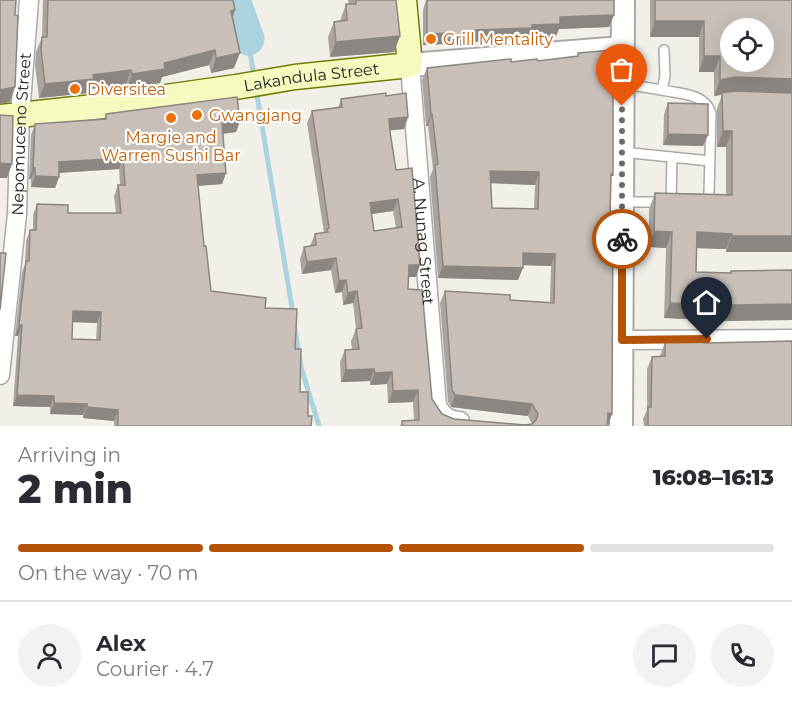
<!DOCTYPE html>
<html lang="en">
<head>
<meta charset="utf-8">
<style>
  :root { --surface:#fff; --page:#f2f2f3; --text:#2b2b33; --muted:#7c7c81; --line:#e1e1e2; --accent:#b45309 }
  body { margin:0; font-family:Montserrat,sans-serif; background:var(--page); color:var(--text); height:100vh; display:flex; flex-direction:column; font-size:22px; white-space:nowrap }
  * { box-sizing:border-box; margin:0 }
  p { font-size:20px; color:var(--muted) }
  .icon { flex:none; width:33px; height:33px; fill:none; stroke:currentColor; stroke-width:2; stroke-linecap:round; stroke-linejoin:round }
  .map { position:relative; height:426px; overflow:hidden }
  .drawer { display:flex; flex-direction:column; background:var(--surface); flex:1 }
  .drawer>* { flex:none }
  .buttons { position:absolute; left:720px; top:18px; display:grid; gap:12px }
  .buttons a { display:grid; place-items:center; width:54px; height:54px; border-radius:50%; background:var(--surface); box-shadow:0 6px 24px #0002; font-size:30px }
  .pin { position:absolute; display:grid; place-items:center; width:51px; height:51px; color:#fff; margin:-62px -26px; border-radius:50% 50% 50% 0; rotate:-45deg; box-shadow:0 0 6px #0007 }
  .pin .icon { rotate:45deg }
  .courier { position:absolute; display:grid; place-items:center; width:60px; height:60px; margin:-30px; border:4px solid #b45309; border-radius:50%; background:#fff; color:#222; box-shadow:0 2px 8px #0007 }
  .summary em { font-style:normal; font-weight:800 }
  .summary div { display:flex; flex-direction:column-reverse }
  .summary { display:flex; align-items:center; justify-content:space-between; height:102px; padding:0 18px }
  h1 { font-size:39px; font-weight:800; line-height:45px }
  .bar { display:grid; grid-template-columns:repeat(4,1fr); gap:9px 6px; align-content:center; height:72px; padding:0 18px }
  .bar i { height:8px; border-radius:4px; background:var(--line) }
  .bar .on { background:var(--accent) }
  .bar p { grid-column:span 4 }
  .line { display:flex; align-items:center; gap:15px; padding:0 18px; border-top:2px solid var(--line) }
  .line div { flex:1 }
  .round { display:grid; place-items:center; flex:none; width:63px; height:63px; border-radius:32px; background:var(--page) }
  .map>svg:first-child { display:block }
  .lines { fill:none; stroke-linecap:round; stroke-linejoin:round }
  .stream { stroke:#aad3df; stroke-width:5 }
  .river { stroke:#aad3df; stroke-width:33 }
  .service-casing { stroke:#a9a9a9; stroke-width:12 }
  .minor-casing { stroke:#a9a9a9; stroke-width:21 }
  .tertiary-casing { stroke:#a9a9a9; stroke-width:26 }
  .secondary-casing { stroke:#707d05; stroke-width:27 }
  .service { stroke:#fff; stroke-width:9 }
  .minor { stroke:#fff; stroke-width:18 }
  .tertiary { stroke:#fff; stroke-width:22 }
  .secondary { stroke:#f7fabf; stroke-width:24 }
  .wall { fill:#aba49e; fill-rule:evenodd }
  .shaded-wall { fill:#8b8681 }
  .building { fill:#c7bfb8; stroke:#8b8681; stroke-width:1.5; fill-rule:evenodd }
  .done { stroke:#6b6a68; stroke-width:6; stroke-dasharray:0 10.8 }
  .route { stroke:#b45309; stroke-width:8 }
  .food-dot { fill:#e8710a; stroke:#fff; stroke-width:2 }
  .labels { text-anchor:middle; stroke-width:4.5; stroke-linejoin:round; paint-order:stroke }
  .food-label { font-size:16px; fill:#c56008; stroke:#fff; text-anchor:start }
  .street-label { font-size:16px; fill:#222; stroke:#fff }
</style>
</head>
<body>
<div class="map">
<svg width="792" height="426" viewBox="0 0 792 426">
  <rect width="100%" height="100%" fill="#f2efe9"/>
  <g class="lines">
    <path class="stream" d="M248,39L254,77
      M256,89L293,314
      M295,329L301,367L319,426"/>
    <path class="river" d="M234,0L248,39"/>
    <defs>
      <path id="service" d="M624,84L662,90L665,76L664,50
        M662,90C681,94 704,93 711,113L709,194L707,199L702,202
        M622,152L710,161
        M624,202H664
        M671,202L672,157"/>
      <g id="minor">
        <path id="s1" d="M410,65L437,406C443,416 448,420 460,421"/>
        <path d="M622,340L792,339"/>
        <path id="s2" d="M0,375L17,214L20,116L29,0"/>
      </g>
      <path id="tertiary" d="M410,65L622,48
        M621,426L623,0"/>
      <g id="secondary">
        <path id="s3" d="M0,117L103,106L236,87L295,77L410,65L404,0"/>
      </g>
    </defs>
    <use href="#service" class="service-casing"/>
    <use href="#minor" class="minor-casing"/>
    <use href="#tertiary" class="tertiary-casing"/>
    <use href="#secondary" class="secondary-casing"/>
    <use href="#service" class="service"/>
    <use href="#minor" class="minor"/>
    <use href="#tertiary" class="tertiary"/>
    <use href="#secondary" class="secondary"/>
  </g>
  <path class="wall" d="M43,0H233L235,10L232,19L234,68L211,73L209,65L162,77L160,83L127,88L126,84L90,89L88,93L39,98L35,65L36,52L42,37Z
    M348,0H392L400,36L394,52L330,57L328,37L334,22L340,21L346,4H349Z
    M426,0H614V15L609,27L559,29L556,36L529,37L528,39L472,42L471,45L446,46L445,44L423,45V10Z
    M650,0H792V252H726V249L697,248L696,272L730,273L731,271L732,321L664,318L666,248L649,247V209L655,193L726,194V147H717V109L722,95L714,96V72H699V37H650Z
    M578,53L611,180L607,426H400L402,421L414,420L413,402L388,403L387,384L370,385V381L341,382L340,362L345,350L352,349L351,341L356,329L353,303L343,305L342,292L335,293L331,270L302,274L300,259L304,247L310,246L315,234L324,233L307,123L312,111L338,108L341,99L386,96L408,117L404,129L390,130L396,170L420,265L416,277H409L408,289L432,399L442,414L454,419L525,425L532,424L528,416L451,407L448,402L440,303L445,291L510,300L550,302L551,266L523,265L518,280L438,278L430,177L433,169L428,126H426L422,80L427,68L538,61L577,56ZM491,183L535,185L534,209L492,208ZM393,211L396,228L374,231L371,214Z
    M668,103L708,135L703,146L663,145L664,114Z
    M106,114L240,121L236,132L223,134L226,173L222,184L198,186L204,246L211,291L265,308L295,349L300,392L311,426H114V421L83,418V415L50,414V407L13,406L18,336H15L22,272L25,264L26,241L30,230H33V215L37,204L68,213H116L114,196L118,185H120L119,169L59,173V177L55,188L31,187V179H29L31,135L35,124L104,119ZM73,322L97,323L96,340L72,339Z
    M665,342L704,343L792,426H644L643,419L647,410V369L652,357L660,356Z"/>
  <path class="shaded-wall" d="M235,10L230,24L231,11Z
    M614,15L609,27L559,29L556,36L529,37L528,39L472,42L471,45L446,46L450,35L475,30L532,25L560,17Z
    M655,21H704L699,37H650Z
    M450,33L445,44L423,45L427,34Z
    M400,36L394,52L330,57L336,42Z
    M215,50L209,65L162,77L160,83L127,88L132,74L164,63Z
    M240,53L234,68L211,73L216,58Z
    M704,56H720L714,72H699Z
    M131,70L126,84L90,89L88,93L39,98L45,84L93,75Z
    M735,77L792,79V95L729,93L714,96L720,80Z
    M15,87L10,102L0,104V90Z
    M431,114H432L428,126H426Z
    M408,117L404,129L385,131L389,119Z
    M240,121L236,132L218,134L222,123Z
    M723,131H732L726,147H717Z
    M668,134L708,135L703,146L663,145Z
    M123,158L119,169L55,173L59,162Z
    M0,163L12,164L7,178H0Z
    M33,168H35L31,179H29Z
    M490,171L539,172L535,185L486,183Z
    M226,173L222,184L193,186L197,175Z
    M35,176L59,177L55,188L31,187Z
    M398,199L393,211L365,215L370,203Z
    M654,231L672,232L666,248L649,247Z
    M697,232L732,234L726,249L691,248Z
    M732,236H792V252H726Z
    M523,253L555,254L551,266L519,265Z
    M336,258L331,270L302,274L307,262Z
    M409,265H420L416,277H405Z
    M443,266L523,268L518,280L438,278Z
    M346,280L342,292L335,293L339,281Z
    M357,291L353,303L343,305L348,293Z
    M670,303L792,304V320L732,321L664,318Z
    M73,311L101,312L97,323L69,322Z
    M19,325H22L18,336H15Z
    M374,369L370,381L341,382L346,370Z
    M392,372L387,384L370,385L375,373Z
    M418,390L413,402L388,403L393,391Z
    M17,395L54,396L50,407L13,406Z
    M455,395L532,404L528,416L451,407Z
    M54,403L87,404L83,415L50,414Z
    M87,407L118,410L114,421L83,418Z
    M608,413L612,414L608,426Z"/>
  <path class="building" d="M0,0H16L15,15L18,16L15,87L0,90Z
    M48,0H233L235,10L231,11L240,53L216,58L215,50L164,63L165,69L132,74L131,70L93,75L94,79L45,84L41,50L42,37H47Z
    M356,0H396L400,36L336,42L334,22L347,20L346,4H356Z
    M427,0H614V15L560,17V24L532,25V28L475,30V34L450,35V33L427,34Z
    M655,0H792V79L735,77L720,80V56H704V21H655ZM730,28H764V62H730Z
    M613,50V175L611,174L610,213H613L612,414L608,413L607,426H403L402,421L419,420L418,390L393,391L392,372L375,373L374,369L346,370L345,350L359,349L356,329L362,328L357,291L348,293L346,280L339,281L336,258L307,262L304,247L316,245L315,234L328,232L327,229L329,228L312,111L342,107L341,99L386,93V96L406,93L408,117L389,119L390,132L396,170L412,168L420,265H409L408,289L422,290L432,399L442,414L454,419L525,425L532,424L536,420L538,414L532,404L455,395L452,390L445,291L510,295V300L554,303L555,254L523,253V268L443,266L435,165L438,164L432,114H431L427,68L511,59V62L537,59L538,61L578,56V53ZM490,171L539,172L538,209L492,208ZM398,199L402,227L374,231L370,203Z
    M735,91L792,93V236H732V234L697,232L696,272L731,273V271L792,270V304L738,305L670,303L672,232L654,231L655,193L732,195V131H723L722,93Z
    M237,97L240,121L222,123L226,173L197,175L204,246H206L211,291L266,298L265,308L297,309L295,349H301L300,392H308V416H312L311,426H118V410L87,407V404L54,403V396L17,395L22,325H19L26,261H29L30,230H36L37,204L68,205V213H121L118,185H125L123,158L59,162V177L35,176V168H33L35,124L106,119V114ZM73,311L101,312L100,340L72,339Z
    M668,103L708,104V135L668,134Z
    M0,115L13,116L12,164L0,163Z
    M0,253H6L0,310Z
    M704,341V343L792,341V426H648V407H651L652,357L665,356V342Z"/>
  <g class="lines">
    <path class="done" d="M622,239V106"/>
    <path class="route" d="M622,239V340L707,339"/>
  </g>
  <g class="food-dot">
    <circle cx="431" cy="39" r="6"/>
    <circle cx="75" cy="89" r="6"/>
    <circle cx="197" cy="115" r="6"/>
    <circle cx="171" cy="118" r="6"/>
  </g>
  <g class="labels">
    <g class="food-label">
      <text x="443" y="45">Grill Mentality</text>
      <text x="87" y="95">Diversitea</text>
      <text x="209" y="121">Gwangjang</text>
      <text x="171" y="143" text-anchor="middle">Margie and<tspan x="171" dy="18">Warren Sushi Bar</tspan></text>
    </g>
    <g class="street-label">
      <text dy="6" stroke="none"><textPath href="#s3" startOffset="314">Lakandula Street</textPath></text>
      <text dy="6" stroke="none"><textPath href="#s2" startOffset="242">Nepomuceno Street</textPath></text>
      <text dy="6" stroke="none"><textPath href="#s1" startOffset="177">A. Nunag Street</textPath></text>
    </g>
  </g>
</svg>
<div class="buttons">
<a><svg class="icon" aria-label="locate" viewBox="0 0 24 24"><circle cx="12" cy="12" r="6"/><path d="M12 2v4M12 18v4M2 12h4M18 12h4"/></svg></a>
</div>
<div class="pin" style="left:622px;top:106px;background:#ea580c"><svg class="icon" aria-label="bag" viewBox="0 0 24 24"><path d="M5 8h14l-1 12H6zM9 8a3 3 0 0 1 6 0"/></svg></div>
<div class="pin" style="left:707px;top:339px;background:#1f2937"><svg class="icon" aria-label="home" viewBox="0 0 24 24"><path d="M3 11l9-7 9 7M6 9v11h12V9"/></svg></div>
<div class="courier" style="left:622px;top:239px"><svg class="icon" aria-label="bike" viewBox="0 0 24 24"><circle cx="6" cy="16" r="4"/><circle cx="18" cy="16" r="4"/><path d="M6 16l4-8h5l3 8M10 8l3 8H6M13 5h3"/></svg></div>
</div>
<section class="drawer">
<div class="summary"><div><h1>2 min</h1><p>Arriving in</p></div><em>16:08–16:13</em></div>
<div class="bar"><i class="on"></i><i class="on"></i><i class="on"></i><i></i><p>On the way · 70 m</p></div>
<div class="line" style="height:108px"><a class="round"><svg class="icon" aria-label="person" viewBox="0 0 24 24"><circle cx="12" cy="8" r="4"/><path d="M4 21q1-7 8-7t8 7"/></svg></a><div><b>Alex</b><p>Courier · 4.7</p></div><a class="round"><svg class="icon" aria-label="chat" viewBox="0 0 24 24"><path d="M4 5h16v11H9l-5 4z"/></svg></a><a class="round"><svg class="icon" aria-label="phone" viewBox="0 0 24 24"><path d="M5 4h4l2 5-3 2q2 4 5 5l2-3 5 2v4C11 20 4 13 5 4z"/></svg></a></div>
</section>
</body>
</html>
